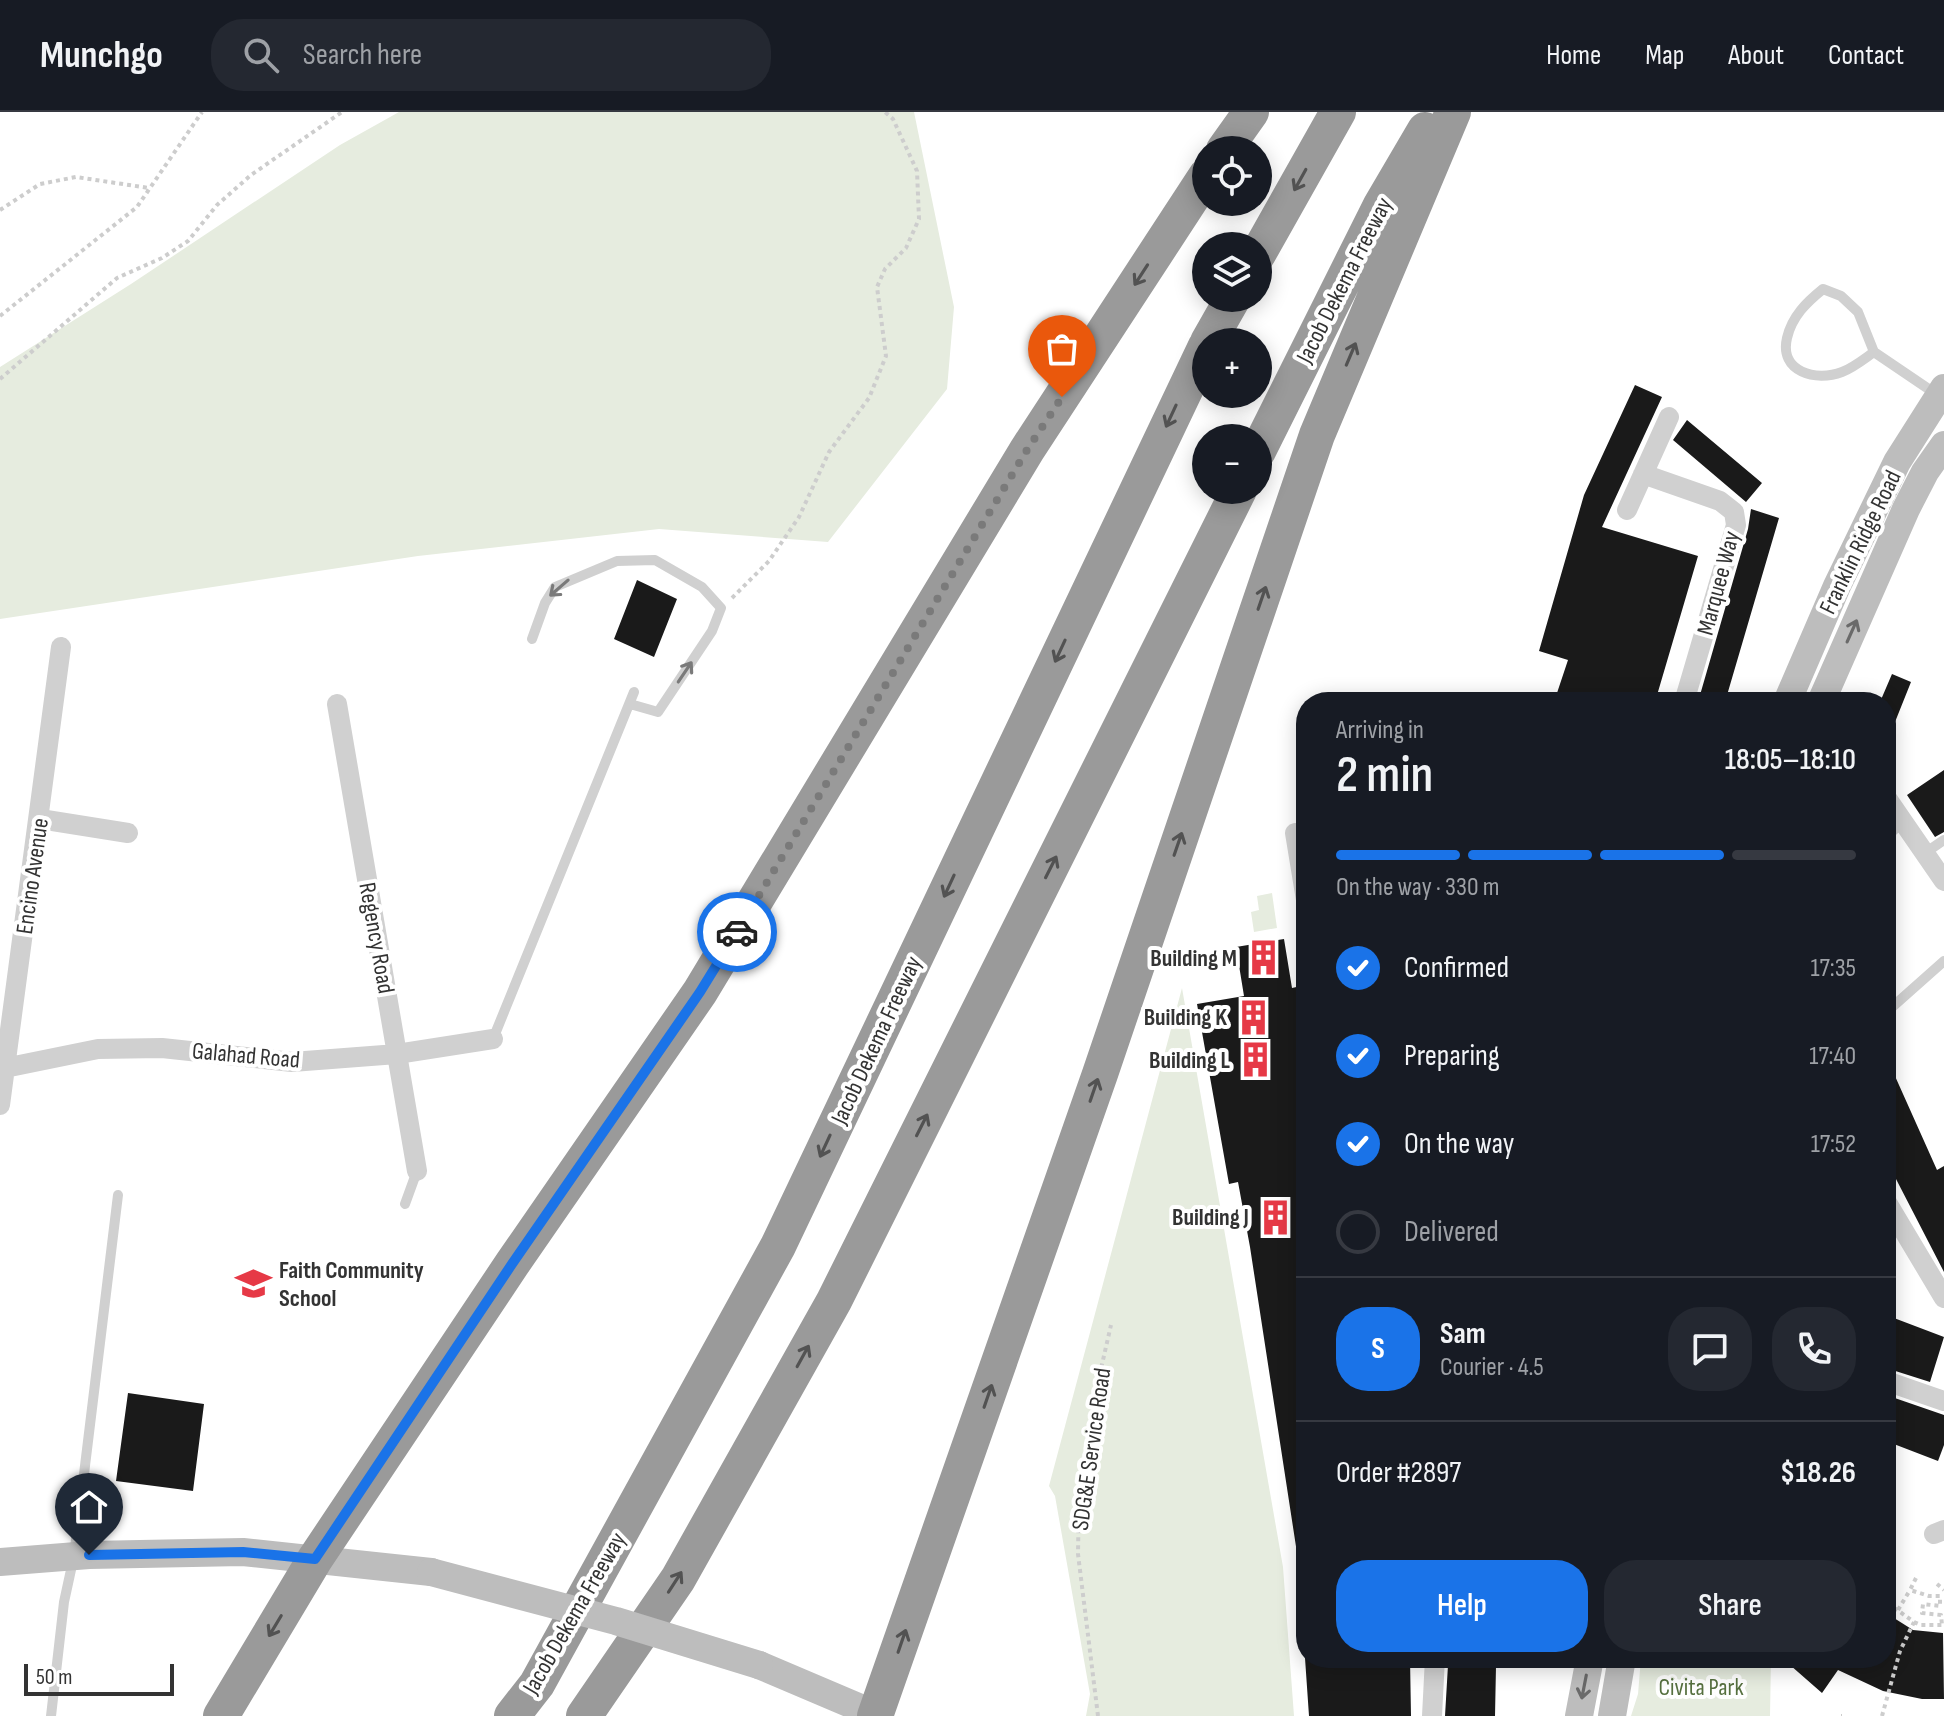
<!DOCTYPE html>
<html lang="en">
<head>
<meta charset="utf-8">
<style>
  :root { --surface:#171b24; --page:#242831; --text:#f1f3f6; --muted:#9ea1a6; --line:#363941; --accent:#1a73e8 }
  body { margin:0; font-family:"Sofia Sans Condensed",sans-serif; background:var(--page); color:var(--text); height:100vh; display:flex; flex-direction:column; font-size:30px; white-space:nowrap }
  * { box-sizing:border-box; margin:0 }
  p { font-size:26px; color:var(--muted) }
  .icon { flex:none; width:44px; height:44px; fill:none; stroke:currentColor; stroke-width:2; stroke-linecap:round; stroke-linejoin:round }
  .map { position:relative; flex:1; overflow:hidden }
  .sheet { position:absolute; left:1296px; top:580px; width:600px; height:976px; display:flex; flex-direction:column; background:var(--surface); border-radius:32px; box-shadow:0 4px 20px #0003 }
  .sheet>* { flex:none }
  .buttons { position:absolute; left:1192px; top:24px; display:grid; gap:16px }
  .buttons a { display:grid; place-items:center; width:80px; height:80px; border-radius:50%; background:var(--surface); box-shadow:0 4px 20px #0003; font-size:40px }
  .scale { position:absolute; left:24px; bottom:20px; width:150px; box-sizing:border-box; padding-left:8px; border:4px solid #333; border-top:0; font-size:22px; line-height:28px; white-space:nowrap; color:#333; -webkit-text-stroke:6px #fff; paint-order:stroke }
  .pin { position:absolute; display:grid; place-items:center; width:68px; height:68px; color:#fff; margin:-82px -34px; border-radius:50% 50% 50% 0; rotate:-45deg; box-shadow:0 0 8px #0007 }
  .pin .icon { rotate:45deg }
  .courier { position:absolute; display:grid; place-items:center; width:80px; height:80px; margin:-40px; border:6px solid #1a73e8; border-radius:50%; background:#fff; color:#222; box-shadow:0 2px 10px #0007 }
  .summary em { font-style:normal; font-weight:600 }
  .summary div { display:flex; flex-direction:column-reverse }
  .summary { display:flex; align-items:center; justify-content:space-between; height:136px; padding:0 40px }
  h1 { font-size:52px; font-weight:600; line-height:60px }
  .bar { display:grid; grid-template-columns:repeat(4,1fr); gap:12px 8px; align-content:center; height:96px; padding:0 40px }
  .bar i { height:10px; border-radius:6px; background:var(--line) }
  .bar .on { background:var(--accent) }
  .bar p { grid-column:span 4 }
  .line { display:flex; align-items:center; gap:20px; padding:0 40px; border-top:2px solid var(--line) }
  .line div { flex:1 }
  .round { display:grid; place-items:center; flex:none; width:84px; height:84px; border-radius:32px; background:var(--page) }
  ol { padding:0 40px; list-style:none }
  li { display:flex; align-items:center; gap:24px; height:88px }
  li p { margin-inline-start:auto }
  li .icon { padding:8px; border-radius:50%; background:var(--accent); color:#fff; stroke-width:4 }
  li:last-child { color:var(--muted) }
  li i { width:44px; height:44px; border:4px solid var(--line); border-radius:50% }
  .action { display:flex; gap:16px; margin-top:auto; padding:16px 40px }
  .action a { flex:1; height:92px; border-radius:32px; background:var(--accent); color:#fff; font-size:32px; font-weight:600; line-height:92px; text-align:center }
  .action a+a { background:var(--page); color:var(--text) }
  header { display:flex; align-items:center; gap:48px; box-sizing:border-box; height:112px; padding:0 40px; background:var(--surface); border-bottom:2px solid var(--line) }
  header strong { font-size:38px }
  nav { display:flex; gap:44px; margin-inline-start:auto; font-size:28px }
  .search { width:560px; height:72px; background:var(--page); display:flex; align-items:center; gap:20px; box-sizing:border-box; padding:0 28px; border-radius:32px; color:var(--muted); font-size:30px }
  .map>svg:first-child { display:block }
  .green { fill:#e6ecdf }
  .building { fill:#1a1a1a }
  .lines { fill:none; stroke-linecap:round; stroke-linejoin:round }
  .path { stroke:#cdcdcd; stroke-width:4; stroke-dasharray:4 4; stroke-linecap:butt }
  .lane { stroke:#d0d0d0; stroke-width:10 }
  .street { stroke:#d0d0d0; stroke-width:20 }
  .secondary { stroke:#bdbdbd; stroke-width:28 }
  .highway { stroke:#9a9a9a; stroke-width:36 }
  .secondary-bridge { stroke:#bdbdbd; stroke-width:28 }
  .oneway { stroke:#525252 }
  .oneway2 { stroke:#7a7a7a }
  .oneway3 { stroke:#6a6a6a }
  .done { stroke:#7a7a7a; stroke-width:8; stroke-dasharray:0 14.4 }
  .route { stroke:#1a73e8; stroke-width:10 }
  .labels { text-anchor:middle; stroke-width:8; stroke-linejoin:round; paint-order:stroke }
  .street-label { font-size:24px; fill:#333; stroke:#fff }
  .poi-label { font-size:24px; font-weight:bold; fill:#333; stroke:#fff; text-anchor:end }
  .park-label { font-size:24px; fill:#56703f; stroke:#fff }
</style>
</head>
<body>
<header>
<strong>Munchgo</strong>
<div class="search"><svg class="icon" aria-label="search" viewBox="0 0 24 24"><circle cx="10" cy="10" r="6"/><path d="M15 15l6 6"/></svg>Search here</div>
<nav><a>Home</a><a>Map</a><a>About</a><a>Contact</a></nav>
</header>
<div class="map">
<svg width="1944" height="1604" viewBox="0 0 1944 1604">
  <rect width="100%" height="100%" fill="#fff"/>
  <path class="green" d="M399,0H914L954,195L947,277L828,430L659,417L418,444L0,507V255L131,172L340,33Z
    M1272,781L1277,816L1254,820L1251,800L1259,798L1257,784Z
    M1182,876L1283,1455L1294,1604H1086L1090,1582L1055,1384L1049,1374Z
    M1641,1546H1771L1770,1604H1631L1638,1582Z"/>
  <path class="building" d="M1635,273L1662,285L1602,415L1698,444L1655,590H1554L1568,548L1539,539L1584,383Z
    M1687,308L1762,371L1746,390L1673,328Z
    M1751,397L1779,406L1725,590H1698L1748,417Z
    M637,468L677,487L654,545L614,527Z
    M1892,562L1911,570L1887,630L1886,590H1880Z
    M1944,658V720L1935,725L1907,683Z
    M1284,827L1292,876L1301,874L1306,904V1440L1297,1441L1250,1135L1238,1070L1229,1072L1197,892L1244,884L1236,835Z
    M1886,944L1937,1058L1944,1054V1160L1896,1067L1886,1072Z
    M1886,1203L1944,1225L1930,1270L1886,1256Z
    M128,1281L204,1292L193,1379L116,1369Z
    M1886,1283L1944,1303V1333L1938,1349L1886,1329Z
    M1886,1501L1913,1518L1943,1521L1944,1587H1922L1883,1579L1838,1558L1822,1581L1782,1546H1886Z
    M1305,1546H1410L1411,1604H1309Z
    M1448,1553L1496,1554L1495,1604H1445Z"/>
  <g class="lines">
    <path class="path" d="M0,98L40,72L76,65L149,76
      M0,204L137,95L202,0
      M0,267L117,166L162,146L188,129L217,93L251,63L342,0
      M732,486L769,449L799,405L829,340L869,286L886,244L877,175L885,157L906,136L919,107L917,59L893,7L885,0
      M1916,1466L1910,1478L1929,1484H1940V1494L1923,1492L1922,1501L1941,1503L1942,1513
      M1937,1472L1944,1478
      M1898,1498L1910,1478
      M1914,1510L1921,1513H1943
      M1098,1604L1078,1442L1079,1386L1089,1344L1095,1283L1111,1213
      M1841,1604H1842
      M1882,1604L1900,1539L1914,1510L1886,1490"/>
    <path class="lane" d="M1874,240C1864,247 1853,256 1842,260C1816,270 1779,260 1787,226C1792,204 1807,190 1823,177L1841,184L1858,200L1874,240L1936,282
      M532,527L545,491L555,475L617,449L655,448L702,475L721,496L712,519L658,600L630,592
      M1886,725L1903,710
      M1925,741L1944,728
      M1890,897L1944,849
      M493,927L634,580
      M405,1092L417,1059
      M51,1604L64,1490L74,1444L118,1083"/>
    <path class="street" d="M1643,362L1720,389L1734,400L1736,413L1684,590
      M1627,398L1669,305
      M337,592L417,1059
      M1886,685L1944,769
      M40,707L128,721
      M1295,721L1306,788
      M0,957L98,937L162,936L292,950L397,942L493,927
      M0,993L61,535
      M1886,1089L1944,1186
      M1886,1269L1944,1289
      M1934,1422L1944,1418
      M1432,1604L1435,1546"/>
    <path class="secondary" d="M1787,590L1837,474L1897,350L1944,276
      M1821,590L1906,397L1925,360L1944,333
      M0,1450L89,1443L243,1440L431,1460
      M759,1553L879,1604
      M1579,1604L1590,1546
      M1612,1604L1622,1546"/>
    <path class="highway" d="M1224,38L1251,0
      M1258,142L1338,0
      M1208,230L1233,186
      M1258,339L1381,93L1425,18
      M221,1604L315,1447L512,1152L700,880L1027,338L1206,64
      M512,1604L537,1572L778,1134L1206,234
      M584,1604L678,1467L834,1189L1239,378
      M875,1604L1100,962L1317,323L1453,0"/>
    <path class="secondary-bridge" d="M431,1460L616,1509L759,1553"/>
  </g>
  <defs><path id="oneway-shaft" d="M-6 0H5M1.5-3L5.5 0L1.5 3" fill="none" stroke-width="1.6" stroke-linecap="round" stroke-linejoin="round" transform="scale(2)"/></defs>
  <g class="oneway">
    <use href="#oneway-shaft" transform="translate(1300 68) rotate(119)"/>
    <use href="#oneway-shaft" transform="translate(1141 163) rotate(123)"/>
    <use href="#oneway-shaft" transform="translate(1351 242) rotate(-67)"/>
    <use href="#oneway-shaft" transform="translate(1171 304) rotate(115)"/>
    <use href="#oneway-shaft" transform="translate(1262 486) rotate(-71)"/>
    <use href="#oneway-shaft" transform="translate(1060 539) rotate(115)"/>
    <use href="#oneway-shaft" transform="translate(1178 732) rotate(-71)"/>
    <use href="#oneway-shaft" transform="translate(1051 755) rotate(-63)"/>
    <use href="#oneway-shaft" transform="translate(949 774) rotate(115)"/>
    <use href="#oneway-shaft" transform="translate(1094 978) rotate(-71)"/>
    <use href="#oneway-shaft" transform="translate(922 1013) rotate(-63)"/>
    <use href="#oneway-shaft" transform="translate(825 1034) rotate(115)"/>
    <use href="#oneway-shaft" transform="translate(803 1244) rotate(-61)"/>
    <use href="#oneway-shaft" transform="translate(988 1284) rotate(-71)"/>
    <use href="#oneway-shaft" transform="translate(675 1470) rotate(-57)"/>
    <use href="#oneway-shaft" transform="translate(275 1514) rotate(121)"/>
    <use href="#oneway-shaft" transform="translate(902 1529) rotate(-71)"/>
  </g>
  <g class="oneway2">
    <use href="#oneway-shaft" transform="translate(559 476) rotate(139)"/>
    <use href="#oneway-shaft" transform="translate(685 560) rotate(-56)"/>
  </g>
  <g class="oneway3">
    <use href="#oneway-shaft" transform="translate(1852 519) rotate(-66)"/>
    <use href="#oneway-shaft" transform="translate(1584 1575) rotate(101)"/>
  </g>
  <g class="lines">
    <path class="done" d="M737,820L1027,338L1062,285"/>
    <path class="route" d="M89,1443L243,1440L315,1447L512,1152L700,880L737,820"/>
  </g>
  <defs>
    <symbol id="building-bare" viewBox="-9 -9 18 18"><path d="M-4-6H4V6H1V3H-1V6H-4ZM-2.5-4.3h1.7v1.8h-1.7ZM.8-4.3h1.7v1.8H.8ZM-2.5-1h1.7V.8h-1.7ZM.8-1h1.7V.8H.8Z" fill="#e63946" stroke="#fff" stroke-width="2.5" paint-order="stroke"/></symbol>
    <symbol id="school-bare" viewBox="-9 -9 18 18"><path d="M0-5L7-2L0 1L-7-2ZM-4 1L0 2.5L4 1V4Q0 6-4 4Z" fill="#e63946" stroke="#fff" stroke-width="2.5" paint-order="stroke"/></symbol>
  </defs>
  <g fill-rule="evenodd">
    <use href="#building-bare" x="1238" y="820" width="51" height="51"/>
    <use href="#building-bare" x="1228" y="880" width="51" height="51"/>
    <use href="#building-bare" x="1230" y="922" width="51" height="51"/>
    <use href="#building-bare" x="1250" y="1080" width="51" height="51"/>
    <use href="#school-bare" x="228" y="1146" width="51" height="51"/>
  </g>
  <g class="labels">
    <g class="street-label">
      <text transform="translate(1344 168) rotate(-63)" y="8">Jacob Dekema Freeway</text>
      <text transform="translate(1860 430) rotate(-64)" y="8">Franklin Ridge Road</text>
      <text transform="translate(1718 471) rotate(-75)" y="8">Marquee Way</text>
      <text transform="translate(32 764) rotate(-82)" y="8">Encino Avenue</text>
      <text transform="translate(377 826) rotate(80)" y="8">Regency Road</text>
      <text transform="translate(876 928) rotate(-65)" y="8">Jacob Dekema Freeway</text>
      <text transform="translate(246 943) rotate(5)" y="8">Galahad Road</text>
      <text transform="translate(1091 1337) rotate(-82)" y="8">SDG&amp;E Service Road</text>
      <text transform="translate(574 1501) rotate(-60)" y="8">Jacob Dekema Freeway</text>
    </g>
    <g class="poi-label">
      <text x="1237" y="854">Building M</text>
      <text x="1227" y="913">Building K</text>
      <text x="1230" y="956">Building L</text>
      <text x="1249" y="1113">Building J</text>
      <text x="279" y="1166" text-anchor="start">Faith Community<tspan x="279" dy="28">School</tspan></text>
    </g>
    <g class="park-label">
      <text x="1701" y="1583">Civita Park</text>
    </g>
  </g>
</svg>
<div class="buttons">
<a><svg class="icon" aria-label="locate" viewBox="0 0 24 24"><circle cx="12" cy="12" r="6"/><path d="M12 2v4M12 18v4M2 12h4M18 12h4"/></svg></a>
<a><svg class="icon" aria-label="layers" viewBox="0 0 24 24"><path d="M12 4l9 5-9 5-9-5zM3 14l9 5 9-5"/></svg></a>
<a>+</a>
<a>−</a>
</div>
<div class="scale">50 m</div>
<div class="pin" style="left:1062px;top:285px;background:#ea580c"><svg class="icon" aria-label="bag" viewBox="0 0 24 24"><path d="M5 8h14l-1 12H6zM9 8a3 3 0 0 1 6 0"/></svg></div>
<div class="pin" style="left:89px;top:1443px;background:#1f2937"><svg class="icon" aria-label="home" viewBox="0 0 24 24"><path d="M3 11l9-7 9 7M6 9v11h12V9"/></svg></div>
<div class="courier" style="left:737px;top:820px"><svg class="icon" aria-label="car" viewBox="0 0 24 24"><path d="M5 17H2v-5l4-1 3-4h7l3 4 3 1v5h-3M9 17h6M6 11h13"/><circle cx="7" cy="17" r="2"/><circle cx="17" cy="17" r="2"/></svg></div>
<section class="sheet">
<div class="summary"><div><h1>2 min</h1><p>Arriving in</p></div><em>18:05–18:10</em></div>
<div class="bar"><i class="on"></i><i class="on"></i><i class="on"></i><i></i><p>On the way · 330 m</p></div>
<ol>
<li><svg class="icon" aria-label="check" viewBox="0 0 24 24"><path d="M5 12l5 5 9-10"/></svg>Confirmed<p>17:35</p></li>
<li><svg class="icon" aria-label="check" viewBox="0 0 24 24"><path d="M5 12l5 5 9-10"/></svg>Preparing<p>17:40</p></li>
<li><svg class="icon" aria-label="check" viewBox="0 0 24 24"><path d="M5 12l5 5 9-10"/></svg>On the way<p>17:52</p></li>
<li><i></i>Delivered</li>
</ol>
<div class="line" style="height:144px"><b class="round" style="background:var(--accent);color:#fff">S</b><div><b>Sam</b><p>Courier · 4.5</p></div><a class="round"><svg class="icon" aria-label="chat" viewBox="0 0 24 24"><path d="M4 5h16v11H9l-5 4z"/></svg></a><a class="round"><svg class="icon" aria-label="phone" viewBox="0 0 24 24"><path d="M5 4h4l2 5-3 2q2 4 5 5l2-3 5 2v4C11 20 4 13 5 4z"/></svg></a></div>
<div class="line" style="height:104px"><div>Order #2897</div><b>$18.26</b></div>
<div class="action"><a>Help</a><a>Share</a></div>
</section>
</div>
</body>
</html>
